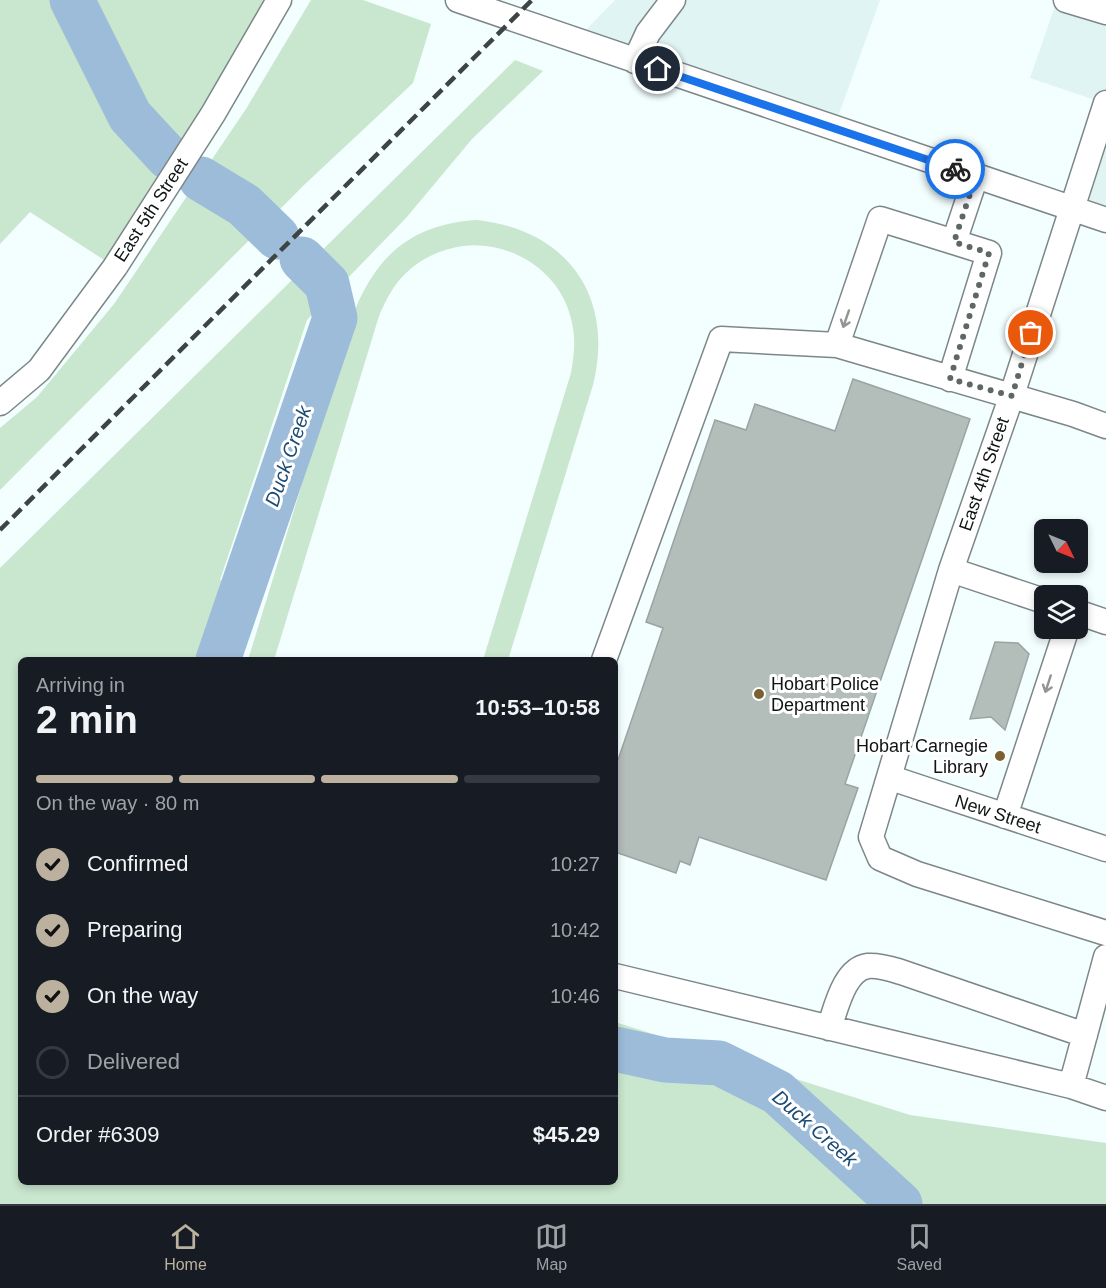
<!DOCTYPE html>
<html lang="en">
<head>
<meta charset="utf-8">
<style>
  :root { --surface:#171b24; --page:#20242c; --text:#f1f3f6; --muted:#9ea1a6; --line:#363941; --accent:#bcb19e }
  body { margin:0; font-family:Helvetica,sans-serif; background:var(--page); color:var(--text); height:100vh; display:flex; flex-direction:column; font-size:22px; white-space:nowrap }
  * { box-sizing:border-box; margin:0 }
  p { font-size:20px; color:var(--muted) }
  .icon { flex:none; width:33px; height:33px; fill:none; stroke:currentColor; stroke-width:2; stroke-linecap:round; stroke-linejoin:round }
  .map { position:relative; flex:1; overflow:hidden }
  .details { position:absolute; left:18px; top:657px; width:600px; height:528px; display:flex; flex-direction:column; background:var(--surface); border-radius:9px; box-shadow:0 3px 9px #0003 }
  .details>* { flex:none }
  .needle { width:39px; rotate:133deg }
  .controls { position:absolute; left:1034px; top:519px; display:grid; gap:12px }
  .controls a { display:grid; place-items:center; width:54px; height:54px; border-radius:9px; background:var(--surface); box-shadow:0 3px 9px #0003; font-size:30px }
  .pin { position:absolute; display:grid; place-items:center; width:51px; height:51px; color:#fff; margin:-26px; border:3px solid #fff; border-radius:50%; box-shadow:0 2px 6px #0007 }
  .courier { position:absolute; display:grid; place-items:center; width:60px; height:60px; margin:-30px; border:4px solid #1a73e8; border-radius:50%; background:#fff; color:#222; box-shadow:0 2px 8px #0007 }
  .summary em { font-style:normal; font-weight:600 }
  .summary div { display:flex; flex-direction:column-reverse }
  .summary { display:flex; align-items:center; justify-content:space-between; height:102px; padding:0 18px }
  h1 { font-size:39px; font-weight:600; line-height:45px }
  .bar { display:grid; grid-template-columns:repeat(4,1fr); gap:9px 6px; align-content:center; height:72px; padding:0 18px }
  .bar i { height:8px; border-radius:4px; background:var(--line) }
  .bar .on { background:var(--accent) }
  .bar p { grid-column:span 4 }
  .line { display:flex; align-items:center; gap:15px; padding:0 18px; border-top:2px solid var(--line) }
  .line div { flex:1 }
  ol { padding:0 18px; list-style:none }
  li { display:flex; align-items:center; gap:18px; height:66px }
  li p { margin-inline-start:auto }
  li .icon { padding:6px; border-radius:50%; background:var(--accent); color:#111; stroke-width:4 }
  li:last-child { color:var(--muted) }
  li i { width:33px; height:33px; border:3px solid var(--line); border-radius:50% }
  .tab-bar { display:flex; justify-content:space-around; align-items:center; height:84px; border-top:2px solid var(--line); background:var(--surface); font-size:16px; color:var(--muted) }
  .tab-bar a { display:grid; justify-items:center; gap:3px }
  .tab-bar .on { color:var(--accent) }
  .map>svg:first-child { display:block }
  .built { fill:#e0f4f4 }
  .green { fill:#c9e6ce }
  .lines { fill:none; stroke-linecap:round; stroke-linejoin:round }
  .river { stroke:#9dbcd9; stroke-width:45 }
  .building { fill:#b3bdba; stroke:#9aa4a1; stroke-width:1.5 }
  .minor-casing { stroke:#7d8788; stroke-width:27 }
  .minor { stroke:#fff; stroke-width:24 }
  .rail { stroke:#3e4343; stroke-width:4.5; stroke-dasharray:12 6; stroke-linecap:butt }
  .oneway { stroke:#939595 }
  .done { stroke:#5f6666; stroke-width:6; stroke-dasharray:0 10.8 }
  .route { stroke:#1a73e8; stroke-width:8 }
  .poi-dot { fill:#7b6032; stroke:#fff; stroke-width:2 }
  .labels { text-anchor:middle; stroke-width:6; stroke-linejoin:round; paint-order:stroke }
  .street-label { font-size:18px; fill:#101414; stroke:#fff }
  .poi-label { font-size:18px; fill:#101414; stroke:#fff; text-anchor:start }
  .water-label { font-size:20px; font-style:italic; fill:#1c4b72; stroke:#fff }
</style>
</head>
<body>
<div class="map">
<svg width="1106" height="1204" viewBox="0 0 1106 1204">
  <rect width="100%" height="100%" fill="#f3fefe"/>
  <path class="built" d="M615,0H880L835,125L578,38Z
    M1057,0H1106V97L1104,103L1030,78Z
    M1106,116V217L1075,206Z"/>
  <path class="green" d="M0,0H265L115,267L30,212L0,244Z
    M311,0H363L431,24L413,83L304,185L0,490V428L37,397L114,304L246,109Z
    M515,60L543,71L472,139L406,218L307,320L220,580L255,593L232,660H21V1182H615V1022L910,1115L1106,1143V1204H0V568Z
    M477,220C567,230 615,296 593,385L508,660H483L571,373C574,356 576,340 572,323C563,273 512,240 463,246C442,249 421,258 406,273C393,285 386,300 379,316L274,660H248L357,305C381,250 417,224 477,220Z"/>
  <g class="lines">
    <path class="river" d="M72,0L130,116L168,157
      M201,179L244,205L277,237
      M218,660L335,318L327,284L302,259
      M615,1049L665,1060L719,1063L777,1092L900,1204"/>
  </g>
  <path class="building" d="M853,379L970,419L845,784L858,788L826,880L699,837L690,865L680,861L676,873L615,852V760H618L663,628L646,622L715,420L746,430L755,404L835,431Z
    M995,642L1018,643L1029,654L1005,730L991,717L970,719Z"/>
  <g class="lines">
    <defs>
      <path id="minor" d="M458,0L1106,220
        M1066,0L1106,12
        M635,61L648,33L673,0
        M1106,103L1012,395L951,570L871,837L880,858L917,874L1106,933
        M837,345L880,219L954,242L976,176
        M950,379L989,253L954,242
        M0,403L39,370L115,267L213,114L279,0
        M951,570L1044,601
        M1077,612L1106,622
        M604,660L721,339L837,345L1073,414L1106,426
        M891,778L1106,849
        M1005,816L1067,628
        M615,976L1071,1086L1106,1098
        M829,1028C836,1009 844,969 868,966C879,965 891,969 901,972L1085,1035
        M1071,1086L1106,957"/>
    </defs>
    <use href="#minor" class="minor-casing"/>
    <use href="#minor" class="minor"/>
    <path class="rail" d="M0,530L532,0"/>
  </g>
  <defs><path id="oneway-shaft" d="M-6 0H5M1.5-3L5.5 0L1.5 3" fill="none" stroke-width="1.6" stroke-linecap="round" stroke-linejoin="round" transform="scale(1.5)"/></defs>
  <g class="oneway">
    <use href="#oneway-shaft" transform="translate(846 319) rotate(109)"/>
    <use href="#oneway-shaft" transform="translate(1048 684) rotate(108)"/>
  </g>
  <g class="lines">
    <path class="done" d="M955,169L976,176L954,242L989,253L950,379L1012,396L1031,333"/>
    <path class="route" d="M658,69L955,169"/>
  </g>
  <g class="poi-dot">
    <circle cx="759" cy="694" r="6"/>
    <circle cx="1000" cy="756" r="6"/>
  </g>
  <g class="labels">
    <g class="street-label">
      <text transform="translate(151 210) rotate(-57)" y="6">East 5th Street</text>
      <text transform="translate(984 474) rotate(-71)" y="6">East 4th Street</text>
      <text transform="translate(998 814) rotate(18)" y="6">New Street</text>
    </g>
    <g class="poi-label">
      <text x="771" y="690">Hobart Police<tspan x="771" dy="21">Department</tspan></text>
      <text x="988" y="752" text-anchor="end">Hobart Carnegie<tspan x="988" dy="21">Library</tspan></text>
    </g>
    <g class="water-label">
      <text transform="translate(288 456) rotate(-71)" y="7">Duck Creek</text>
      <text transform="translate(815 1128) rotate(41)" y="7">Duck Creek</text>
    </g>
  </g>
</svg>
<div class="controls">
<a><svg class="needle" viewBox="-14 -14 28 28"><path d="M0-13l5 13h-10z" fill="#e53935"/><path d="M0 13l5-13h-10z" fill="#9ea1a6"/></svg></a>
<a><svg class="icon" aria-label="layers" viewBox="0 0 24 24"><path d="M12 4l9 5-9 5-9-5zM3 14l9 5 9-5"/></svg></a>
</div>
<div class="pin" style="left:1031px;top:333px;background:#ea580c"><svg class="icon" aria-label="bag" viewBox="0 0 24 24"><path d="M5 8h14l-1 12H6zM9 8a3 3 0 0 1 6 0"/></svg></div>
<div class="pin" style="left:658px;top:69px;background:#1f2937"><svg class="icon" aria-label="home" viewBox="0 0 24 24"><path d="M3 11l9-7 9 7M6 9v11h12V9"/></svg></div>
<div class="courier" style="left:955px;top:169px"><svg class="icon" aria-label="bike" viewBox="0 0 24 24"><circle cx="6" cy="16" r="4"/><circle cx="18" cy="16" r="4"/><path d="M6 16l4-8h5l3 8M10 8l3 8H6M13 5h3"/></svg></div>
<section class="details">
<div class="summary"><div><h1>2 min</h1><p>Arriving in</p></div><em>10:53–10:58</em></div>
<div class="bar"><i class="on"></i><i class="on"></i><i class="on"></i><i></i><p>On the way · 80 m</p></div>
<ol>
<li><svg class="icon" aria-label="check" viewBox="0 0 24 24"><path d="M5 12l5 5 9-10"/></svg>Confirmed<p>10:27</p></li>
<li><svg class="icon" aria-label="check" viewBox="0 0 24 24"><path d="M5 12l5 5 9-10"/></svg>Preparing<p>10:42</p></li>
<li><svg class="icon" aria-label="check" viewBox="0 0 24 24"><path d="M5 12l5 5 9-10"/></svg>On the way<p>10:46</p></li>
<li><i></i>Delivered</li>
</ol>
<div class="line" style="height:78px"><div>Order #6309</div><b>$45.29</b></div>
</section>
</div>
<nav class="tab-bar">
<a class="on"><svg class="icon" aria-label="home" viewBox="0 0 24 24"><path d="M3 11l9-7 9 7M6 9v11h12V9"/></svg>Home</a>
<a><svg class="icon" aria-label="map" viewBox="0 0 24 24"><path d="M3 6l6-2 6 2 6-2v14l-6 2-6-2-6 2zM9 4v14M15 6v14"/></svg>Map</a>
<a><svg class="icon" aria-label="saved" viewBox="0 0 24 24"><path d="M7 4h10v16l-5-4-5 4z"/></svg>Saved</a>
</nav>
</body>
</html>
